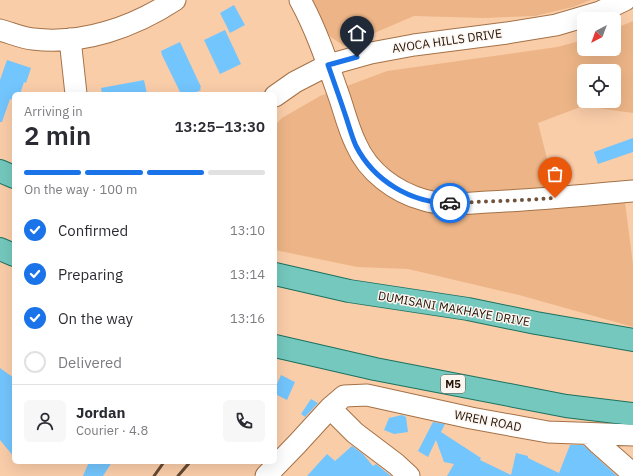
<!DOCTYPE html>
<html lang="en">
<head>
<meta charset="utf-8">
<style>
  :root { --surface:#fff; --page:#f7f7f7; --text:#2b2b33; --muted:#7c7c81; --line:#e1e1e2; --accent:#1a73e8 }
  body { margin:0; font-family:"IBM Plex Sans",sans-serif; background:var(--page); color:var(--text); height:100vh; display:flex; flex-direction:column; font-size:15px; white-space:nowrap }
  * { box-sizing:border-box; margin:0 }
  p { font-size:13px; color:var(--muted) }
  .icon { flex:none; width:22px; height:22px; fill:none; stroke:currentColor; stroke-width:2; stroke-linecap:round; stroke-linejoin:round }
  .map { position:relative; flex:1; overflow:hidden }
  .side { position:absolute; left:12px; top:92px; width:265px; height:372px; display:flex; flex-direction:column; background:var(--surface); border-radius:6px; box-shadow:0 4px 16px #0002 }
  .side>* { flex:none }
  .needle { width:26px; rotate:221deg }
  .tools { position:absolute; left:577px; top:12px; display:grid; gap:8px }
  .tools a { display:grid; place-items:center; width:44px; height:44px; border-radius:6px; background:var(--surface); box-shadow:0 4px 16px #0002; font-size:20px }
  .pin { position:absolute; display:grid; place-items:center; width:34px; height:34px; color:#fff; margin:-41px -17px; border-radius:50% 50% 50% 0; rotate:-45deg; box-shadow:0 0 4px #0007 }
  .pin .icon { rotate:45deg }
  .courier { position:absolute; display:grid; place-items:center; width:40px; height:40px; margin:-20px; border:3px solid #1a73e8; border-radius:50%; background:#fff; color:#222; box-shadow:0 1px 5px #0007 }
  .head em { font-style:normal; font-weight:600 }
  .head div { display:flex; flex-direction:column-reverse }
  .head { display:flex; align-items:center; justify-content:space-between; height:68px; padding:0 12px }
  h1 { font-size:26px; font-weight:600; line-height:30px }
  .bar { display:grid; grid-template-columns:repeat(4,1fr); gap:6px 4px; align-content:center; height:48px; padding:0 12px }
  .bar i { height:5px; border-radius:3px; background:var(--line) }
  .bar .current { background:var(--accent) }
  .bar p { grid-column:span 4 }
  .line { display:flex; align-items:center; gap:10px; padding:0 12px; border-top:1px solid var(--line) }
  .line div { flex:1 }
  .round { display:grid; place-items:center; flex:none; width:42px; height:42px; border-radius:6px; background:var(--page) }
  ol { padding:0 12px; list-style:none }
  li { display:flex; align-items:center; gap:12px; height:44px }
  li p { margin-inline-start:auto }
  li .icon { padding:4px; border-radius:50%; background:var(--accent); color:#fff; stroke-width:4 }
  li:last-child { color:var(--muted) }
  li i { width:22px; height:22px; border:2px solid var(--line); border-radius:50% }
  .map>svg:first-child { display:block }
  .green { fill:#edb587; fill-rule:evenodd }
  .building { fill:#73c5fd }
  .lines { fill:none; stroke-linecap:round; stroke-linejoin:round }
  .minor-casing { stroke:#a47247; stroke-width:23 }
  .major-casing { stroke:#1d715f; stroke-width:24 }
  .minor { stroke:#fff; stroke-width:21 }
  .major { stroke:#74c8bd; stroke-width:22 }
  .rail { stroke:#644933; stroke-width:3 }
  .done { stroke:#70533c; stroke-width:4; stroke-dasharray:0 7.2 }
  .route { stroke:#1a73e8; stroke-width:5 }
  .labels { text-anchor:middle; stroke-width:3; stroke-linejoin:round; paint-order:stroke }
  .shield { fill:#fcf6f2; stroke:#66564a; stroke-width:1 }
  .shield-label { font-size:11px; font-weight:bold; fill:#251202 }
  .street-label { font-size:12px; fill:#251202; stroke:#fcf6f2 }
</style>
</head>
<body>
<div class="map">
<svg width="633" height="476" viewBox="0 0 633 476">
  <rect width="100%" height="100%" fill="#facda9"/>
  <path class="green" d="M311,0H591L573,7L535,16L483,18L414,16L344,46L325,33Z
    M633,21V113L583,106L538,123L555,190L625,202L633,264V327L519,295L408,269L357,267L275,250V125L282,118L320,96L387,71L557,47L584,40V49H614V29ZM584,71H614V101H584Z"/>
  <path class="building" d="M234,5L245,25L230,33L220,13Z
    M225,30L241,64L220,74L204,40Z
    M180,42L201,87L200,88L201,90L192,94H181L162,55L161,51Z
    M7,60L31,68L26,83L24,82L20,94H14V100L10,99L2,122H0V80Z
    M144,80L147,94H102L101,88Z
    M633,138V152L598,164L594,152Z
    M0,368L14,378V457L0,440Z
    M281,375L295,382L287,400L275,394V388Z
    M311,399L318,403L305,417L301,414Z
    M402,415L406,417L408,432L394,434L384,430L389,418Z
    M433,422L445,424L441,432L481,458L480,460L511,475L516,453L528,456V458L559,473L570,445H583L617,476H447L454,464L444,462L436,440L428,457L418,451Z
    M352,446L363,454L373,466L376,464L391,476H307L327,454L335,461Z
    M89,462H112L103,476H83Z"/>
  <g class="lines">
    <defs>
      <path id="minor" d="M300,0C317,31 328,65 340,99C345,114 349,130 356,144C368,172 395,192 424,200C444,206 467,203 488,202C536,200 585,195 633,191
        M0,30C11,33 22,38 33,39C83,45 134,27 175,0
        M70,39L76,94
        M275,96L295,82L328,65L371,53L414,45L507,33L556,25L600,12L625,0
        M330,408L355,433L396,464L409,476
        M589,434L599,444L633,474
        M266,476L297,444L330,408L344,396L367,395L471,418L548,432L633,435"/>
      <path id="major" d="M0,171L14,177
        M0,249L14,255
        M275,274L349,291L468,309L536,323L633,340
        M275,346L375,369L566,406L633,414"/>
    </defs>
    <use href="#minor" class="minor-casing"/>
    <use href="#major" class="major-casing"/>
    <use href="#minor" class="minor"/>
    <use href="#major" class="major"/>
    <path class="rail" d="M154,476L164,462
      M178,476L190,462"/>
  </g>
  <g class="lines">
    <path class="done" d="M450,203L524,200L555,198"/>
    <path class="route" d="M357,57L328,65C334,82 340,99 346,117C349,126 352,137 356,146C374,181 411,203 450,203"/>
  </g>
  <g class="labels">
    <rect class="shield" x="441" y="375" width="24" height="18" rx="3"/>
    <g class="shield-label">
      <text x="453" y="388">M5</text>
    </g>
    <g class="street-label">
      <text transform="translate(447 41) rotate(-8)" y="4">AVOCA HILLS DRIVE</text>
      <text transform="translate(454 309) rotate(10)" y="4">DUMISANI MAKHAYE DRIVE</text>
      <text transform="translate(488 421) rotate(11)" y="4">WREN ROAD</text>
    </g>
  </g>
</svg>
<div class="tools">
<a><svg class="needle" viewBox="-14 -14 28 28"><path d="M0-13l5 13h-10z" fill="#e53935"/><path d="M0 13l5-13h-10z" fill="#7c7c81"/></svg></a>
<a><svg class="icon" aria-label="locate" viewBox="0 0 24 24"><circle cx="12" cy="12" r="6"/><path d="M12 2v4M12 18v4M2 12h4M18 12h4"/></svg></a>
</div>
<div class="pin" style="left:555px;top:198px;background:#ea580c"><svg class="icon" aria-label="bag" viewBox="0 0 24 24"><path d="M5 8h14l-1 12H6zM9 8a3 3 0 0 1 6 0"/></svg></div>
<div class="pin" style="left:357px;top:57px;background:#1f2937"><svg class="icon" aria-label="home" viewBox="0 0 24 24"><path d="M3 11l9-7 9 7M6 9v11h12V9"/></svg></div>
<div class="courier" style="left:450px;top:203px"><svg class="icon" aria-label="car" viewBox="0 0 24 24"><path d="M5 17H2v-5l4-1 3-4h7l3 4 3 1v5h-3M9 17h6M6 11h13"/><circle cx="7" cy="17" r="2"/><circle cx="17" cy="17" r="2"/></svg></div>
<section class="side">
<div class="head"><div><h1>2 min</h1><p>Arriving in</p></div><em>13:25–13:30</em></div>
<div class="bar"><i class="current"></i><i class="current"></i><i class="current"></i><i></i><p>On the way · 100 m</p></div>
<ol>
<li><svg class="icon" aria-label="check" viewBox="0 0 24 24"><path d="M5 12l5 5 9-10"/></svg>Confirmed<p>13:10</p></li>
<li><svg class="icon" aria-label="check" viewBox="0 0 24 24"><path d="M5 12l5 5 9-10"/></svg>Preparing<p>13:14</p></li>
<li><svg class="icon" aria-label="check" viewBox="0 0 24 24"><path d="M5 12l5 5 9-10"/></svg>On the way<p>13:16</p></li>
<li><i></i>Delivered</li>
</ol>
<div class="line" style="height:72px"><a class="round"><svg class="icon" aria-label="person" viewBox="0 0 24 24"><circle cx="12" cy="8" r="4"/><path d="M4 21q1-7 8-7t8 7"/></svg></a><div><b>Jordan</b><p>Courier · 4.8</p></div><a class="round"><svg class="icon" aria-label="phone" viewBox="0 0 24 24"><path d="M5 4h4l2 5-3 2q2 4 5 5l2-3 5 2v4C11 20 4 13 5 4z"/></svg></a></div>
</section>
</div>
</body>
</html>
